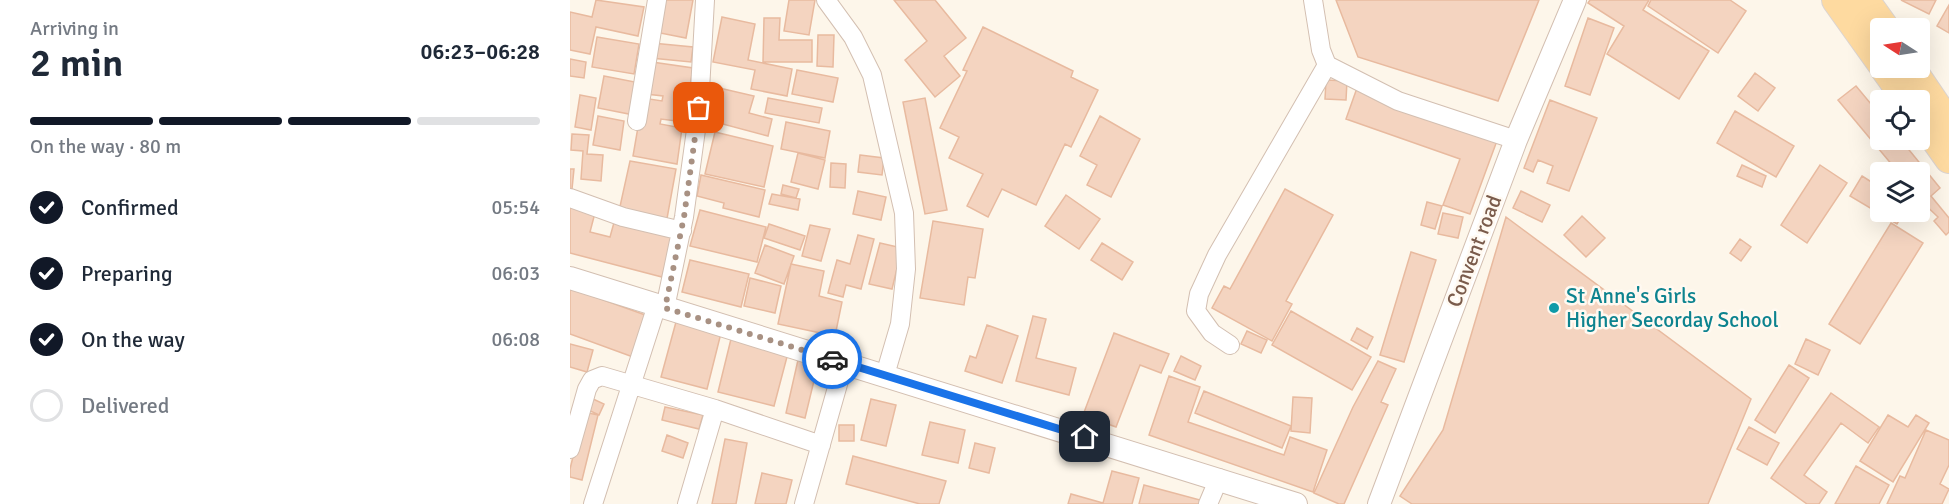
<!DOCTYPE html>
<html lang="en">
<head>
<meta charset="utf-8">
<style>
  :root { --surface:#fff; --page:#f2f2f3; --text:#1f2937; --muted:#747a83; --line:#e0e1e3; --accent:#111827 }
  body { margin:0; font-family:Signika,sans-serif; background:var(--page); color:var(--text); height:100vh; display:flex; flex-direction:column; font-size:22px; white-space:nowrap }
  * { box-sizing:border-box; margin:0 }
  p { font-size:20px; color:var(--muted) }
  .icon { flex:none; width:33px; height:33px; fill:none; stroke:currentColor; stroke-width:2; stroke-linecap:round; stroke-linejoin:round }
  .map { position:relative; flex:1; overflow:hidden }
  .sheet { display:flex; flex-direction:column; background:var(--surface); width:570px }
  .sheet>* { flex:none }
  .needle { width:39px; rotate:282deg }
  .buttons { position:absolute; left:1300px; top:18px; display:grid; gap:12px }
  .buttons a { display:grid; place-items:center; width:60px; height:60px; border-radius:6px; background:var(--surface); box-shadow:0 6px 24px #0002; font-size:30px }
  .pin { position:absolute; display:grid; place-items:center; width:51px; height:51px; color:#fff; margin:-26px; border-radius:12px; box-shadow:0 3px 9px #0006 }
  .courier { position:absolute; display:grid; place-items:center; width:60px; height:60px; margin:-30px; border:4px solid #1a73e8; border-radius:50%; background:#fff; color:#222; box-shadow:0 2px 8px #0007 }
  .overview em { font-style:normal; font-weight:600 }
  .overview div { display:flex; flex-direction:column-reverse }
  .overview { display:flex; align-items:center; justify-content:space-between; height:102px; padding:0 30px }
  h1 { font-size:39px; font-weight:600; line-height:45px }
  .bar { display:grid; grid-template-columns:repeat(4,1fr); gap:9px 6px; align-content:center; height:72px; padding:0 30px }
  .bar i { height:8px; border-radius:4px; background:var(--line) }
  .bar .on { background:var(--accent) }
  .bar p { grid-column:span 4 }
  ol { padding:0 30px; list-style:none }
  li { display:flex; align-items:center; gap:18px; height:66px }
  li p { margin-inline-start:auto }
  li .icon { padding:6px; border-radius:50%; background:var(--accent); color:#fff; stroke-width:4 }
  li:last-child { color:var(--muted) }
  li i { width:33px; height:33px; border:3px solid var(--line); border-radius:50% }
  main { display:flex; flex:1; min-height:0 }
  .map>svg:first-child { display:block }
  .building { fill:#f4d4c0; stroke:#e8ba9f; stroke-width:1.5 }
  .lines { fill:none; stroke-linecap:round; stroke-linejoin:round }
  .minor-casing { stroke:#d3bfb1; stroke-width:20 }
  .tertiary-casing { stroke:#d3bfb1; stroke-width:24 }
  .primary-casing { stroke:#dcd4d0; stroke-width:30 }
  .minor { stroke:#fff; stroke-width:18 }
  .tertiary { stroke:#fff; stroke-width:22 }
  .primary { stroke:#fedaa0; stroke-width:28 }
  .done { stroke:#a89183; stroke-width:6; stroke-dasharray:0 10.8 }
  .route { stroke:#1a73e8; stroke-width:8 }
  .culture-dot { fill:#0f9aa8; stroke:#fff9f1; stroke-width:2 }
  .labels { text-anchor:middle; stroke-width:5; stroke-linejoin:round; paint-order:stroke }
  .street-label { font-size:21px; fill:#7a5b4b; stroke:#fff9f1 }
  .culture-label { font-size:21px; fill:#0d838f; stroke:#fff9f1; text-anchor:start }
</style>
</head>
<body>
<main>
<section class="sheet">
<div class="overview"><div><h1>2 min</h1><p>Arriving in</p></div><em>06:23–06:28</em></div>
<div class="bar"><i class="on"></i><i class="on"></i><i class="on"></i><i></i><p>On the way · 80 m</p></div>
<ol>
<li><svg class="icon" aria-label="check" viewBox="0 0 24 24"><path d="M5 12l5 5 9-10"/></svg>Confirmed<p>05:54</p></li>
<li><svg class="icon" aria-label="check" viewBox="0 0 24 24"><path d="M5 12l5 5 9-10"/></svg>Preparing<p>06:03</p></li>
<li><svg class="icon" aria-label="check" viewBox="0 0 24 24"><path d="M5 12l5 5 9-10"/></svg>On the way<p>06:08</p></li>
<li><i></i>Delivered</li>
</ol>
</section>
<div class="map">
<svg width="1379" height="504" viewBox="0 0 1379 504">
  <rect width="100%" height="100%" fill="#fdf6ea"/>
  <path class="building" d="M26,0L74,7L68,36L26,27L20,54L0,50V12L22,17Z
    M91,0H123L116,38L85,32Z
    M219,0H245L239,35L214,31Z
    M324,0H365L396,38L374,56L390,76L365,97L335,60L357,41Z
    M766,0H969L928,101L788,57Z
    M1020,0H1079L1073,10L1139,51L1109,99L1037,54L1054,26L1018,3Z
    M1081,0H1160L1176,11L1148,53L1078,6Z
    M1331,0H1366L1359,14Z
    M1379,5V33L1367,26Z
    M152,17L185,24L178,60L222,69L217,96L181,89L185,70L143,62Z
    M194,18H210L209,40H242V62H193Z
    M1018,18L1044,28L1020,95L995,86Z
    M413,27L503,71L501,77L528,90L501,147L495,144L466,205L432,189L418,217L397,206L413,174L379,158L389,137L370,128L397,71L393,70Z
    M248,35H264L263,67L247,66Z
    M27,37L69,44L64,74L22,67Z
    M82,43L123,47L121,62L81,58Z
    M0,59L16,62L14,78L0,76Z
    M82,62L123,68L114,122L91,119L90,124L112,128L107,164L63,156L73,98L92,101L93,96L76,94Z
    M227,70L268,78L263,102L222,94Z
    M1185,73L1205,88L1188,111L1168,96Z
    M34,76L70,83L64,115L28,108Z
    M756,80L777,81L776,100L755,99Z
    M1286,86L1311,116V140H1331L1370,188L1361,196L1379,218V232L1376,235L1364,221L1368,217L1350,200V172H1328L1268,100Z
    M145,87L184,96L179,113L202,119L198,136L149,123L153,104L141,101Z
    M787,88L928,138L900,214L873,205L890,159L776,119Z
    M10,95L26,98L21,130L5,127Z
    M198,98L252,108L249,123L195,113Z
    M355,98L377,210L355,214L333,102Z
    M980,100L1027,118L999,191L977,183L983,166L968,160L963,172L954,168Z
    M1165,111L1224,146L1206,177L1147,143Z
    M28,116L54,121L50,150L23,145Z
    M530,116L570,139L541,197L517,185L527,165L510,156Z
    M216,122L260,131L255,158L211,149Z
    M145,132L203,146L194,187L135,174Z
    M2,134L19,135L17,154L33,155L31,181L11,179L13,151L1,150Z
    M228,153L255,160L248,189L221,182Z
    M290,155L314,158L312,175L288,172Z
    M60,161L106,169L96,224L49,211Z
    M261,163L276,164L275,188L260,187Z
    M1172,165L1196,176L1192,187L1167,176Z
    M1250,165L1277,183L1237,243L1211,225Z
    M0,169H4L2,189H0Z
    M131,175L195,190L189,217L153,208L154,203L127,196Z
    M1292,176L1311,188V212H1334L1327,224L1280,196Z
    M213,185L229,189L226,198L211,194Z
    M715,189L763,215L716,301L722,304L702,341L642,308L654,286L660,289Z
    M288,191L316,197L311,220L283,214Z
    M951,191L980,205L972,222L943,208Z
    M202,194L230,199L228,210L199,204Z
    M496,195L530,219L509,249L475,226Z
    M857,202L872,206L865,229L851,225Z
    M0,203L26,209L20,232L40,237L45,219L103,235L92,277L0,253Z
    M130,210L196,227L187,262L120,246Z
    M873,213L893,217L888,238L868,234Z
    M1012,216L1035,238L1016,257L994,235Z
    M936,217L1181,399L1138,504H842L830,496L873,430Z
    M363,221L413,229L405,278L398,277L394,305L350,298Z
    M1321,223L1353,243L1290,344L1259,324Z
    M199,224L235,236L230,250L194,238Z
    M240,225L260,229L251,261L232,256Z
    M288,235L304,239L291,289L276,285L273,297L258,293L267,260L280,264Z
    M1170,239L1181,247L1171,261L1160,253Z
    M310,243L332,248L322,289L299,284Z
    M532,243L563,262L552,280L521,260Z
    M195,245L224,256L214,284L185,273Z
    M841,252L866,260L834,362L810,355Z
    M120,260L179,274L171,307L112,292Z
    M221,264L254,271L249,296L272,302L265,336L208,324Z
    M180,278L211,286L205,313L174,306Z
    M0,288L78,316L63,357L0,334Z
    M721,311L801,357L782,390L702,345Z
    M463,316L476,319L466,358L506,368L499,395L446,381Z
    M106,322L151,333L137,389L91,377Z
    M417,325L448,336L432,383L395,371L400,356L406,358Z
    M787,328L803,337L797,349L781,340Z
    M677,331L697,340L691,353L671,344Z
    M544,333L599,354L591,373L570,365L546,427L513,415Z
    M161,339L218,353L204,406L148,392Z
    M1236,339L1260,350L1248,375L1225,364Z
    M0,344L23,350L17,372L0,367Z
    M611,356L631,366L625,380L604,371Z
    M228,360L248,364L235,418L216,413Z
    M808,361L826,369L811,402L818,405L774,504H769L744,493L783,407Z
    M1219,365L1239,378L1205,433L1185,420Z
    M599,376L630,387L618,422L714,455L720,437L757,450L743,492L579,435Z
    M634,391L721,426L712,448L625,413Z
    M1261,393L1309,427L1298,443L1271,423L1234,475L1257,492L1249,504H1237L1201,478Z
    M723,397L742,398L740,433L721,431Z
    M21,398L34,404L29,415L16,409Z
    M301,399L326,405L316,446L291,440Z
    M95,407L133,415L129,429L92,420Z
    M14,412L28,415L12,480L0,477V469Z
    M1318,415L1338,427L1346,415L1359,423L1323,482L1290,461Z
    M360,422L395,430L388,463L352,455Z
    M269,425H284V441H269Z
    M1179,427L1209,443L1197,465L1167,449Z
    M1356,430L1379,440V465L1370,484L1379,489L1372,504H1317L1330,476L1335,478Z
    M97,435L118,443L113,458L92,451Z
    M155,439L177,443L166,504H142Z
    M405,443L425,448L419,473L399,468Z
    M283,456L376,481L369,504H350L276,484Z
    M1286,466L1319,485L1309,504H1265Z
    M542,471L569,478L562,504H498L501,494L533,503Z
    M192,473L222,480L216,504H185Z
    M574,485L630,500L629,504H569Z"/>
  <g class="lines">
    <defs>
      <path id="minor" d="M256,0L283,37L302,75L334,213L336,269L330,324L315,375
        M743,0L751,50L757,65L828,101L946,140
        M67,121L87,0
        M0,198L53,217L112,231
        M95,308L114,217L129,108L135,0
        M660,345L642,333L626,311L629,294L647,255L757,65
        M0,449L17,389L22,380L32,376L145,409L251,445
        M23,504L87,305
        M117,504L145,409
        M234,504L274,363
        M638,504L649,478"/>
      <path id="tertiary" d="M0,278L726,504
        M809,504L946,140L1005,0"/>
      <path id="primary" d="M1266,0L1311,63
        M1295,0L1315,28
        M1314,68L1337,100
        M1341,68L1379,124
        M1350,118L1379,159"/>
    </defs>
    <use href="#minor" class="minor-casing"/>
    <use href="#tertiary" class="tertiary-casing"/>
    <use href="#primary" class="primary-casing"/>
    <use href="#minor" class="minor"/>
    <use href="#tertiary" class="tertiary"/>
    <use href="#primary" class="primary"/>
  </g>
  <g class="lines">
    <path class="done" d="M129,108L114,217L95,308L262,359"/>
    <path class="route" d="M262,359L515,437"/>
  </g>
  <circle class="culture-dot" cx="984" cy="308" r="6"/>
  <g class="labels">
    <g class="street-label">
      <text transform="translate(904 251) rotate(-69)" y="7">Convent road</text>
    </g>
    <g class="culture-label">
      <text x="996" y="303">St Anne's Girls<tspan x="996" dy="24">Higher Secorday School</tspan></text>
    </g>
  </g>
</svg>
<div class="buttons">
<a><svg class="needle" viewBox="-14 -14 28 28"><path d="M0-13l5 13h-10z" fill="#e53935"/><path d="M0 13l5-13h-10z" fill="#747a83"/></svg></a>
<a><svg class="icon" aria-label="locate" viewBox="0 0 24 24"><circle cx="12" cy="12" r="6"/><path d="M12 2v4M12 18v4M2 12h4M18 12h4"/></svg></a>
<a><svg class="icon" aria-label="layers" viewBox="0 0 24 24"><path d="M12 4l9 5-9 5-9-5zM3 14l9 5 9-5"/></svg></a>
</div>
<div class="pin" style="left:129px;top:108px;background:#ea580c"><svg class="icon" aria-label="bag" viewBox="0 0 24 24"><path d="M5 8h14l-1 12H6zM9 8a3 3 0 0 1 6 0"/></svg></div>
<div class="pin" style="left:515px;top:437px;background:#1f2937"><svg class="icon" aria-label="home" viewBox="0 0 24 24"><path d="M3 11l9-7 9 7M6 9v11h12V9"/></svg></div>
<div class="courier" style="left:262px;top:359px"><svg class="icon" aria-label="car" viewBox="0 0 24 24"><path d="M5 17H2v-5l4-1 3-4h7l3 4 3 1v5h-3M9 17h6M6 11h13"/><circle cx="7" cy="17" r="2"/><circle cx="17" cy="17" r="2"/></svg></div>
</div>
</main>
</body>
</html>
